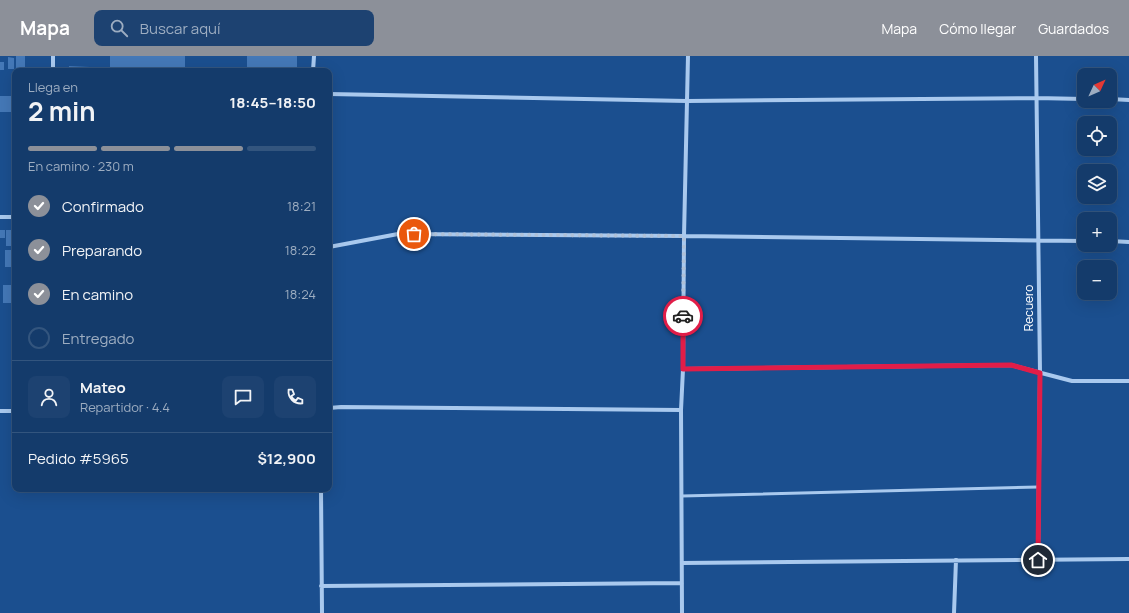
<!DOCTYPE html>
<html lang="es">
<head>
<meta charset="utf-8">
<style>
  :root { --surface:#143b6b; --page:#1d4271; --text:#f1f3f6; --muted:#9dadc1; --line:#33557e; --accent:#8c9099 }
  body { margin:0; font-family:Manrope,sans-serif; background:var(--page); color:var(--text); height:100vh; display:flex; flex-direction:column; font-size:15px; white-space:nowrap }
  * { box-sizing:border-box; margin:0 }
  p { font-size:13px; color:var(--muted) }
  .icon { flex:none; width:22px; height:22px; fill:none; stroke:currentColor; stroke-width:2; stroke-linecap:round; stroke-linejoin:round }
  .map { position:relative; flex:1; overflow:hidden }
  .side { position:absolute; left:12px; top:12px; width:320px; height:424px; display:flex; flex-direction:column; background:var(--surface); border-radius:8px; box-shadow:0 4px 16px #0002,0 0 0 1px var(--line) }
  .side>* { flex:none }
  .needle { width:26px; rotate:46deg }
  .tools { position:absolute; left:1077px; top:12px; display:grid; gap:8px }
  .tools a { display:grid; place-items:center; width:40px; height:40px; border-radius:8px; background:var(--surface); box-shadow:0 4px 16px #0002,0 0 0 1px var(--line); font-size:20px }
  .pin { position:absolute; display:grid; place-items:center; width:34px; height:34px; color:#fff; margin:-17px; border:2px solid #fff; border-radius:50%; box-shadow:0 1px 4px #0007 }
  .courier { position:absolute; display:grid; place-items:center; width:40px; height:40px; margin:-20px; border:3px solid #e11d48; border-radius:50%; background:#fff; color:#222; box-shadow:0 1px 5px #0007 }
  .overview em { font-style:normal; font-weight:700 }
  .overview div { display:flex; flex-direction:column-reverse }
  .overview { display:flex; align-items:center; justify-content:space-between; height:68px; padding:0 16px }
  h1 { font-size:26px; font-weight:700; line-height:30px }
  .bar { display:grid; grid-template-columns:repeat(4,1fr); gap:6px 4px; align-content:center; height:48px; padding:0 16px }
  .bar i { height:5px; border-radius:3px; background:var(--line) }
  .bar .current { background:var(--accent) }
  .bar p { grid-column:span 4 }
  .line { display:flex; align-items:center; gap:10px; padding:0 16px; border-top:1px solid var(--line) }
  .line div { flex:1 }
  .round { display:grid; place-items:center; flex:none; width:42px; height:42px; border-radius:8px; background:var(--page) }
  ol { padding:0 16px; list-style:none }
  li { display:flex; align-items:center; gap:12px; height:44px }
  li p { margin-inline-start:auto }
  li .icon { padding:4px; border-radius:50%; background:var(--accent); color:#fff; stroke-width:4 }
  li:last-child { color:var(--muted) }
  li i { width:22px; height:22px; border:2px solid var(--line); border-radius:50% }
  header { display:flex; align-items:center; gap:24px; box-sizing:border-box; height:56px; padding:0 20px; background:var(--accent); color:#fff }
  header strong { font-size:19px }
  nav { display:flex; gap:22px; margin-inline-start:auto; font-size:14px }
  .search { width:280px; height:36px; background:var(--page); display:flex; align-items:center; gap:10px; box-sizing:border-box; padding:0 14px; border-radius:8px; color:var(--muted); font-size:15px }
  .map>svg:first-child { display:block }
  .building { fill:#4478b7 }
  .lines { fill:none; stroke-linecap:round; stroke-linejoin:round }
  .service { stroke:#a9c9ee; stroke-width:3 }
  .minor { stroke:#a9c9ee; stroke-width:4 }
  .done { stroke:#afc1d8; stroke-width:4; stroke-dasharray:0 7.2 }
  .route { stroke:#e11d48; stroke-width:5 }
  .labels { text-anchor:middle; stroke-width:3; stroke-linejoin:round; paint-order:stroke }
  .street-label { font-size:12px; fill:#fff; stroke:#1b4f8f }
</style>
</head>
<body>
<header>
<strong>Mapa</strong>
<div class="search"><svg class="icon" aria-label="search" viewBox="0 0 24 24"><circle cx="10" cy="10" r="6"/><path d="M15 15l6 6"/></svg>Buscar aquí</div>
<nav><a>Mapa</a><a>Cómo llegar</a><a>Guardados</a></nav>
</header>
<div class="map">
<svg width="1129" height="557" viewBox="0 0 1129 557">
  <rect width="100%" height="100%" fill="#1b4f8f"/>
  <path class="building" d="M16,0H25V12H16Z
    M110,0H185V15H69V10L110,12Z
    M247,0H297V15H247Z
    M8,1L14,2V13H8Z
    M0,6H4V14H0Z
    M0,40H15V56H0Z
    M0,174H5V182H0Z
    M6,174H15V190H6Z
    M5,194H15V211H5Z
    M3,229H15V247H3Z"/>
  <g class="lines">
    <path class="service" d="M682,440L1038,431"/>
    <path class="minor" d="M1036,0L1040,317L1038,504
      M53,15V0
      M313,15L314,0
      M329,38L687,45L1036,42L1084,43
      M1110,43L1129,44
      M0,161H15
      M1110,185L1129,186
      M329,191L398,178L684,180L1084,185
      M683,313L1011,309L1072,325H1129
      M329,352L341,351L681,354
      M0,355H15
      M321,433L322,557
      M682,507L1129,503
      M321,530L682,527
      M682,557L681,354L683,313L684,180L688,0
      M954,557L956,504"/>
  </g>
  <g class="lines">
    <path class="done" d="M414,178L684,180L683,260"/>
    <path class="route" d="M683,260V313L1011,309L1040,317L1038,504"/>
  </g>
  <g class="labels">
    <g class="street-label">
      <text transform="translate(1029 252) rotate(-90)" y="4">Recuero</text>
    </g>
  </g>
</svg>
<div class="tools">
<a><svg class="needle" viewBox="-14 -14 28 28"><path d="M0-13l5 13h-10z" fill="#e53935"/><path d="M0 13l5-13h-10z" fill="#9dadc1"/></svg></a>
<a><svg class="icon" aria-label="locate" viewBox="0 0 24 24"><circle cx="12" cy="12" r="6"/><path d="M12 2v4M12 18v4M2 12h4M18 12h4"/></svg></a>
<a><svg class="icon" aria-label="layers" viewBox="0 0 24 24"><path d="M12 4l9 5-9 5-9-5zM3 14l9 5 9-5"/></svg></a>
<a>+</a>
<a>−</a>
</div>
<div class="pin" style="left:414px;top:178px;background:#ea580c"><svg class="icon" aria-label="bag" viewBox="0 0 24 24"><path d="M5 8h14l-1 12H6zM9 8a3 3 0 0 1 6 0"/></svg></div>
<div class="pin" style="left:1038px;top:504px;background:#1f2937"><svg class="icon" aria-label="home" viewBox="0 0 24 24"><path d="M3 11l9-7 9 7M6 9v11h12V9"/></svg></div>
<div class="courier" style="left:683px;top:260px"><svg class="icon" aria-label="car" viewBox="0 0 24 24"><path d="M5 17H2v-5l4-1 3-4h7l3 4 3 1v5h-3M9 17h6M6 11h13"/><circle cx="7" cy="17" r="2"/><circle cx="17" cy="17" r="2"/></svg></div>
<section class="side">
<div class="overview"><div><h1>2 min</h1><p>Llega en</p></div><em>18:45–18:50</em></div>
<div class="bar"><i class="current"></i><i class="current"></i><i class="current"></i><i></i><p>En camino · 230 m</p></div>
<ol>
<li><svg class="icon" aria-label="check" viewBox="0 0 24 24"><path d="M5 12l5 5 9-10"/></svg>Confirmado<p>18:21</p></li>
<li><svg class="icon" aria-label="check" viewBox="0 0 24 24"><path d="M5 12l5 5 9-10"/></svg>Preparando<p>18:22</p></li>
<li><svg class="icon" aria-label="check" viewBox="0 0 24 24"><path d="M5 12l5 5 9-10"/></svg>En camino<p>18:24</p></li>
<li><i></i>Entregado</li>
</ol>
<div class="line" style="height:72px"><a class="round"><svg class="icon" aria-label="person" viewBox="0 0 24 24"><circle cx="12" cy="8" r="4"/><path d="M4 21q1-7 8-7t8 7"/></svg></a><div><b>Mateo</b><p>Repartidor · 4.4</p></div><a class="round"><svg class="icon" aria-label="chat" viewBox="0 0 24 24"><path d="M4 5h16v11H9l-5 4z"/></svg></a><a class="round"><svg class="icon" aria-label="phone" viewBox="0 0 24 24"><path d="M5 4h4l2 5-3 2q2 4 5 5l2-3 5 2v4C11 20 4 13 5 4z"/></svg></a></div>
<div class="line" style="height:52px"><div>Pedido #5965</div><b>$12,900</b></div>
</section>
</div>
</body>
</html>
